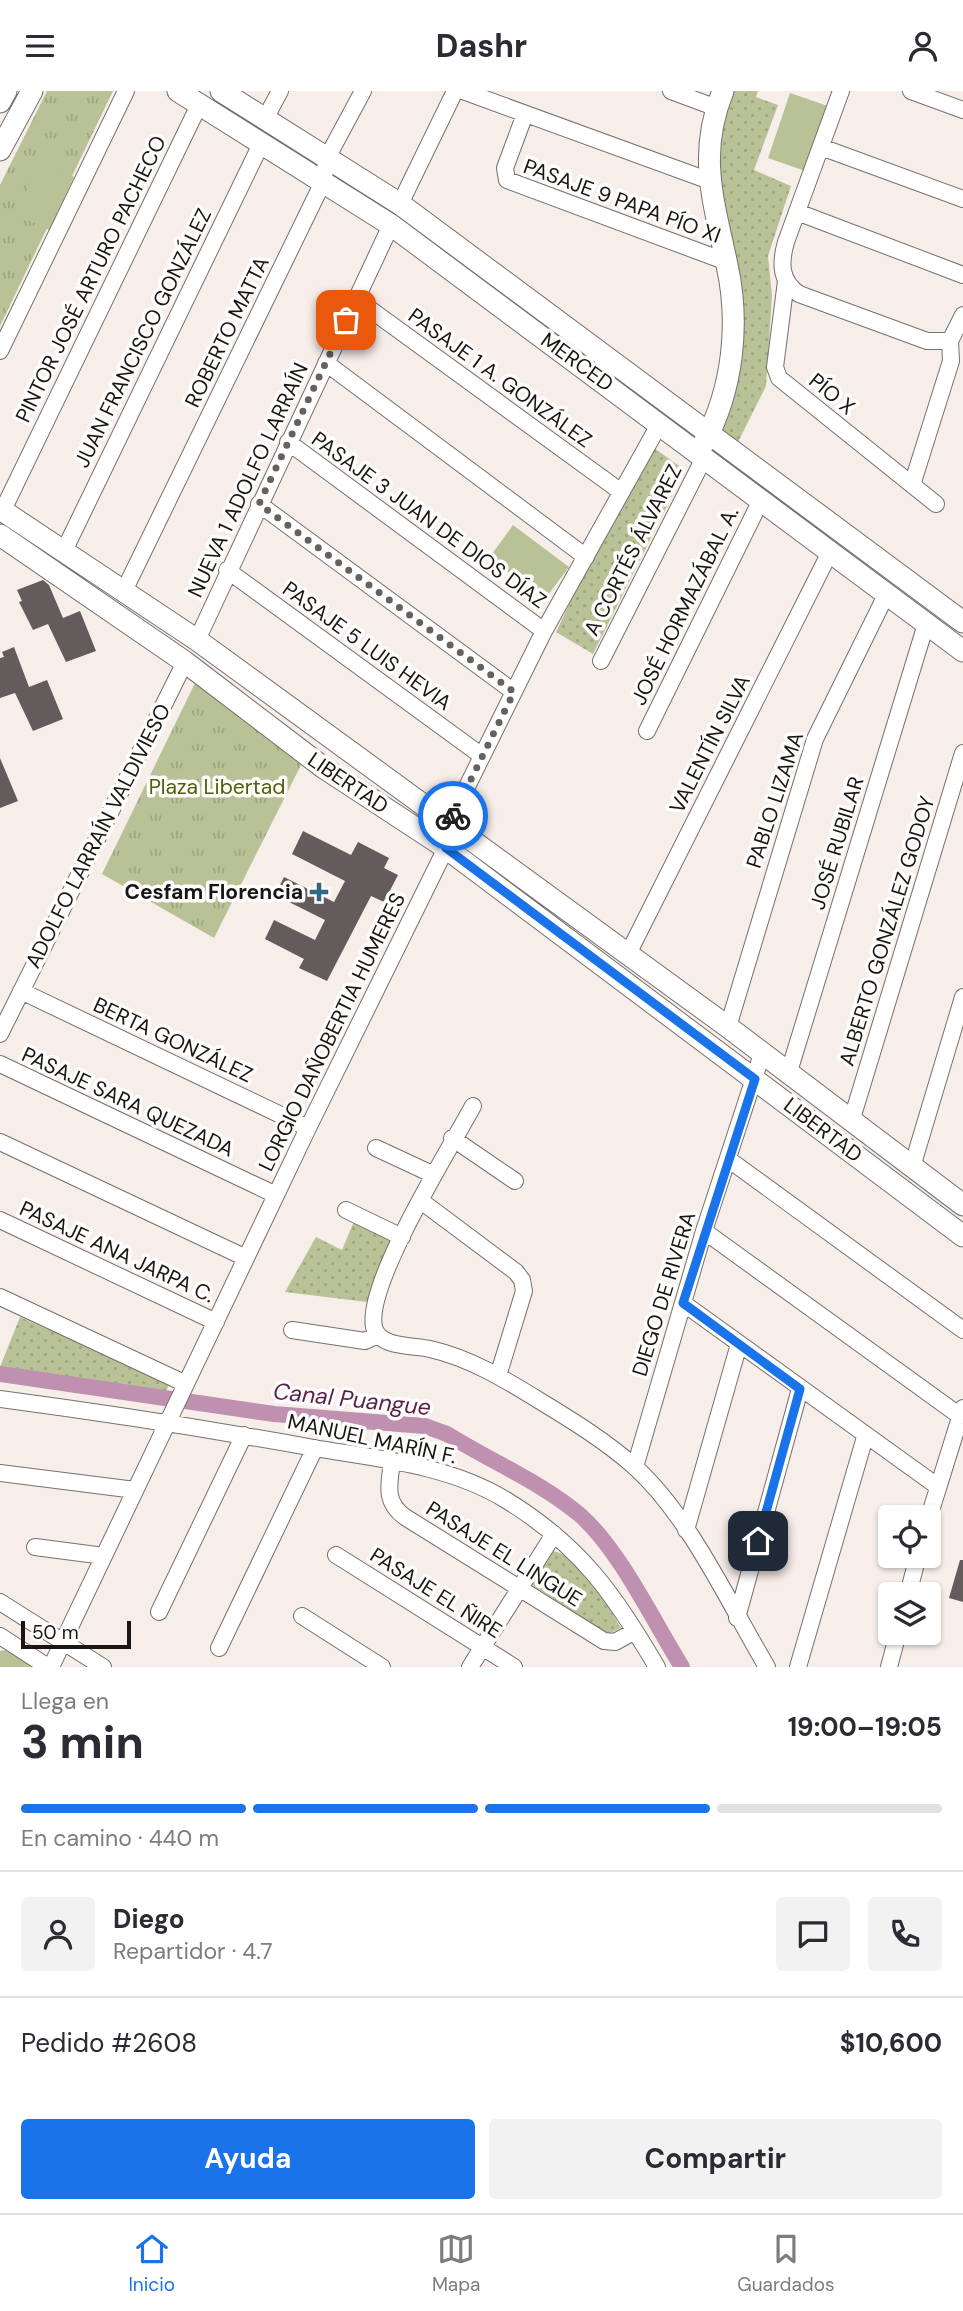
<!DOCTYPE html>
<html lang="es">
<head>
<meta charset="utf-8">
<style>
  :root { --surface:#fff; --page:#f2f2f3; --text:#2b2b33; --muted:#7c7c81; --line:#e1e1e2; --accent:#1a73e8 }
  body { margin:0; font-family:"DM Sans",sans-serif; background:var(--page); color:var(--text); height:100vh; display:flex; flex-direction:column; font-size:26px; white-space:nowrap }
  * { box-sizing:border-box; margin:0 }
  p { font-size:23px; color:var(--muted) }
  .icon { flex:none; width:38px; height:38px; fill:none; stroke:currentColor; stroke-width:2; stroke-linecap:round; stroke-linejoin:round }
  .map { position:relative; height:1576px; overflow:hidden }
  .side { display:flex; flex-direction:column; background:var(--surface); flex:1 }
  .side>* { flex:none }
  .tools { position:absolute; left:878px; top:1414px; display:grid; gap:14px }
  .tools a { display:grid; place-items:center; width:63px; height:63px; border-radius:7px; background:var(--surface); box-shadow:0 2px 5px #0004; font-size:35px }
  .scale { position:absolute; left:21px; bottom:18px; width:110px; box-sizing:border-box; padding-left:7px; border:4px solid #181514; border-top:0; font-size:19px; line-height:24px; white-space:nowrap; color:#181514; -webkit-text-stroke:5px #fffdfc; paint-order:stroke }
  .pin { position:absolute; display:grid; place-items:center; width:60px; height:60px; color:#fff; margin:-30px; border-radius:14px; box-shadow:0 4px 10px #0006 }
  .courier { position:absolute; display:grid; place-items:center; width:70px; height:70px; margin:-35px; border:5px solid #1a73e8; border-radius:50%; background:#fff; color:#222; box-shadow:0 2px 9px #0007 }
  .summary em { font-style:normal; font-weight:700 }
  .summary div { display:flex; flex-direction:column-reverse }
  .summary { display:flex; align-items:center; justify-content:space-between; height:119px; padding:0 21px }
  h1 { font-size:46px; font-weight:700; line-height:52px }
  .bar { display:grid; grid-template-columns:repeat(4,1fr); gap:10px 7px; align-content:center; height:84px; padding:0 21px }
  .bar i { height:9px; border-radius:5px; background:var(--line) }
  .bar .current { background:var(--accent) }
  .bar p { grid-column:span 4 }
  .line { display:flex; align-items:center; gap:18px; padding:0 21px; border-top:2px solid var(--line) }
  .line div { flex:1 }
  .round { display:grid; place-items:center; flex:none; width:74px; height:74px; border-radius:7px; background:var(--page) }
  .primary-button { display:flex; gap:14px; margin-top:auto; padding:14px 21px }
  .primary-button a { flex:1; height:80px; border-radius:7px; background:var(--accent); color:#fff; font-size:28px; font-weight:700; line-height:80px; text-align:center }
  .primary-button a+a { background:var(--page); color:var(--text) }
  header { display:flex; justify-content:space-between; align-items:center; height:91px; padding:0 21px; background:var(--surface); font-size:32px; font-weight:700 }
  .tab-bar { display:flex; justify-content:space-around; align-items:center; height:98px; border-top:2px solid var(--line); background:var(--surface); font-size:19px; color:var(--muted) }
  .tab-bar a { display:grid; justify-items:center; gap:4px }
  .tab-bar .current { color:var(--accent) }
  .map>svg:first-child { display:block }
  .grass { fill:url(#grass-dots) }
  .park { fill:url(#park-tufts) }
  .pitch { fill:#b9c296 }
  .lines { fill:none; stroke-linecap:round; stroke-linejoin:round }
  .canal { stroke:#bf90b0; stroke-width:16 }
  .building { fill:#645b5c }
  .minor-casing { stroke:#77706c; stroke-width:18 }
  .tertiary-casing { stroke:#77706c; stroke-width:23 }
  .minor { stroke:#fff; stroke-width:16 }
  .tertiary { stroke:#fff; stroke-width:21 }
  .done { stroke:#66615f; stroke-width:7; stroke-dasharray:0 12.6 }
  .route { stroke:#1a73e8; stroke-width:9 }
  .poi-dot { fill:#326783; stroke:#fffdfc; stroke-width:2.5 }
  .labels { text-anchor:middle; stroke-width:7; stroke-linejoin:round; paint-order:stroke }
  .street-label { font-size:21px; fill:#181514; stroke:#fffdfc }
  .park-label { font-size:21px; fill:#515c09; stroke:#fffdfc }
  .poi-label { font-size:21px; font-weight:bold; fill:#181514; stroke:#fffdfc; text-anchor:end }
  .water-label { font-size:23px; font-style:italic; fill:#581f4a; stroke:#fffdfc }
</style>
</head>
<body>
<header><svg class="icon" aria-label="menu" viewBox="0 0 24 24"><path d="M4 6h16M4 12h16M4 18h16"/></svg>Dashr<svg class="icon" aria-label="person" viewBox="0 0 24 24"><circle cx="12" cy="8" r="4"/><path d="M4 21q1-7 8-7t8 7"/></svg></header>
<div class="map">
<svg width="963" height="1576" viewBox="0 0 963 1576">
  <defs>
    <pattern id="grass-dots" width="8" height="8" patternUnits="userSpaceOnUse" patternTransform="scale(1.75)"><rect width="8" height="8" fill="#b9c296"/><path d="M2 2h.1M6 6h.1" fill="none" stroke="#9ea680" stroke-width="1.8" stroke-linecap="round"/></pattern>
    <pattern id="park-tufts" width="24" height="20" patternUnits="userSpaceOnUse" patternTransform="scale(1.75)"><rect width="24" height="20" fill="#b9c296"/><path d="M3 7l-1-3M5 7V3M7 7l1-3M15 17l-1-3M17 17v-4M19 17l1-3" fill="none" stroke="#9ea680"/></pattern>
  </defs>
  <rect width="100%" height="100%" fill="#f7eeea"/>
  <path class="grass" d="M729,0H758L756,6L778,14L754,79L791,95L768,165L772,205L766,295L737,353L720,340L732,293L715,101L718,28Z
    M647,352L685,379L593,563L556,541Z
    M355,1128L391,1146L367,1211L285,1201L316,1146L342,1159Z
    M20,1226L170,1292L165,1302L0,1276Z
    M553,1460C586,1467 605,1511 621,1537L608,1543L532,1494Z"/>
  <path class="park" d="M47,0H113L0,235V94Z
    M196,590L303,670L214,847L102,783Z
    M6,1559L34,1576H0V1560Z"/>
  <path class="pitch" d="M790,2L831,16L808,81L768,67Z
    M41,70L74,86L49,139L15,123Z
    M513,434L569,476L545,508L489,467Z"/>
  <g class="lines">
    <path class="canal" d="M0,1283L274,1323L425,1335L447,1343C490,1370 541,1391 580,1424C619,1458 654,1531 682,1576"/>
  </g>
  <path class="building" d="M43,489L49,494L63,527L80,520L96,560L66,571L48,533L33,539L19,511L22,510L17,499Z
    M14,556L29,596L47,589L63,628L33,640L15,602L0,607V567L4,566L2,561Z
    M0,667L18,710L0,717Z
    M303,740L351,764L358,751L389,767L384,777L398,784L384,811L371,805L327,890L299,877L304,868L265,848L274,829L315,849L325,829L275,804L284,786L334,811L345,790L292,763Z
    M960,1469H963V1511L949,1507Z"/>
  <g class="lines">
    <defs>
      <path id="minor" d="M463,0L710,90
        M671,0L717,17
        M841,0L786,151C780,172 780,190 799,203L927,250H950
        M911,0L963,19
        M525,23L505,77L507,89L727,171
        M265,28L280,0
        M821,56L963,108
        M400,113L455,0
        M797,121L963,184
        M786,190L775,276L779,287L936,413
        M356,208L620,400
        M950,250L963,224
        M0,260L126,0
        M326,272L586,466
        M288,351L544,540
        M912,394L951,270L950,250
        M259,413L514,601
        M3,419L199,14
        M64,460L261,53
        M227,479L482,665
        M124,500L323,91L327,67L363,0
        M197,549L391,134
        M601,570L704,367
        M647,640L761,409
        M628,863L830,461
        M21,900L308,1037
        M728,936L815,648L886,504
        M0,943L185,571
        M0,973L276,1104
        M788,984L926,533
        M473,1015C451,1056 365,1193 374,1236C379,1257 413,1254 430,1258C470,1267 506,1289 540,1310C573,1330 607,1351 636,1377C689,1425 730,1514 767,1576
        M851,1031L963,662
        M452,1047L515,1090
        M0,1051L246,1167
        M376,1057L434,1084
        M728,1068L963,1239
        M912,1076L963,906
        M421,1110L516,1181L522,1189L524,1200L498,1285
        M346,1119L402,1146
        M0,1129L216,1231
        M704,1140L960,1325
        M0,1206L186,1293
        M683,1212L937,1395
        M292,1239L365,1250L378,1244
        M0,1308C105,1322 209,1338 314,1357C379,1368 449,1374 506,1409C581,1455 613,1502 657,1576
        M392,1371C389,1394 384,1411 405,1426L604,1550L615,1551L635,1540
        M635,1376L704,1140L762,963
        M0,1382L135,1399
        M929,1426L963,1317
        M686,1439L739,1253
        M35,1456L104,1465
        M336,1464L514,1576
        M908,1503L918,1465
        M0,1511L103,1576
        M159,1521L244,1344
        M302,1525L382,1576
        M737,1527L800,1298
        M0,1545L48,1576
        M219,1557L315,1357
        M51,1576L308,1037L446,757L449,732L544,540L660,332
        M470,1576L554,1443
        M798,1576L865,1346
        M889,1576L898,1542"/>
      <path id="tertiary" d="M178,0L391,134L963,560
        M221,0L400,113L963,531
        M0,11L6,0
        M0,59L32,0
        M704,352C733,298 740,233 727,174C714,111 697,64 723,0
        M0,418L197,549L728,936L963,1114
        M0,444L185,571L324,677L446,757L963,1145"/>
    </defs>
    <use href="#minor" class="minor-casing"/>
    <use href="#tertiary" class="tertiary-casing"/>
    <use href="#minor" class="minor"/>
    <use href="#tertiary" class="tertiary"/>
  </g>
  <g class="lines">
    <path class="done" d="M346,229L259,413L514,601L453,725"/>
    <path class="route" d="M453,725L446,757L755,988L683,1212L800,1298L758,1450"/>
  </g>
  <path class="poi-dot" d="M315.5 790.5h7v7h7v7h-7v7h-7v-7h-7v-7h7z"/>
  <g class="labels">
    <g class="street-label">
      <text transform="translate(622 110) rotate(20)" y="7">PASAJE 9 PAPA PÍO XI</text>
      <text transform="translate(91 188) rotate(-64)" y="7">PINTOR JOSÉ ARTURO PACHECO</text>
      <text transform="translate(227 241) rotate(-64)" y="7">ROBERTO MATTA</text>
      <text transform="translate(143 247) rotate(-64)" y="7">JUAN FRANCISCO GONZÁLEZ</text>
      <text transform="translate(577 271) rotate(36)" y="7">MERCED</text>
      <text transform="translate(500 287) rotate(36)" y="7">PASAJE 1 A. GONZÁLEZ</text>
      <text transform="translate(832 303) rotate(39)" y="7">PÍO X</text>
      <text transform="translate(248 389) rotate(-65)" y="7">NUEVA 1 ADOLFO LARRAÍN</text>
      <text transform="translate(429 429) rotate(36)" y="7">PASAJE 3 JUAN DE DIOS DÍAZ</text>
      <text transform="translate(633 459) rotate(-63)" y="7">A CORTÉS ÁLVAREZ</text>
      <text transform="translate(685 515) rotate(-64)" y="7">JOSÉ HORMAZÁBAL A.</text>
      <text transform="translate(367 555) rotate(36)" y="7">PASAJE 5 LUIS HEVIA</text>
      <text transform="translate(710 653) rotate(-63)" y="7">VALENTÍN SILVA</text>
      <text transform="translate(348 692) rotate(34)" y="7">LIBERTAD</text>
      <text transform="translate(775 709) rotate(-72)" y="7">PABLO LIZAMA</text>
      <text transform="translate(98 745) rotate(-63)" y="7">ADOLFO LARRAÍN VALDIVIESO</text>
      <text transform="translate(837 752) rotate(-73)" y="7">JOSÉ RUBILAR</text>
      <text transform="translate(887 840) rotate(-73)" y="7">ALBERTO GONZÁLEZ GODOY</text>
      <text transform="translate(332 941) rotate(-64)" y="7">LORGIO DAÑOBERTIA HUMERES</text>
      <text transform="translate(173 949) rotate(25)" y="7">BERTA GONZÁLEZ</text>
      <text transform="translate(128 1011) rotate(25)" y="7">PASAJE SARA QUEZADA</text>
      <text transform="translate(823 1039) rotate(37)" y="7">LIBERTAD</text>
      <text transform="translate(117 1161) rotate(25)" y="7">PASAJE ANA JARPA C.</text>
      <text transform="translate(664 1203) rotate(-73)" y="7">DIEGO DE RIVERA</text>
      <text transform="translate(372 1348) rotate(12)" y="7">MANUEL MARÍN F.</text>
      <text transform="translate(504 1463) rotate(32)" y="7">PASAJE EL LINGUE</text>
      <text transform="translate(436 1502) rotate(32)" y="7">PASAJE EL ÑIRE</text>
    </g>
    <g class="park-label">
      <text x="217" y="703">Plaza Libertad</text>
    </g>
    <g class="poi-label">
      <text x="303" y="808">Cesfam Florencia</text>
    </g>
    <g class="water-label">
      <text transform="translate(352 1308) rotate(6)" y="8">Canal Puangue</text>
    </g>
  </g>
</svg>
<div class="tools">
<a><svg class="icon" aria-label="locate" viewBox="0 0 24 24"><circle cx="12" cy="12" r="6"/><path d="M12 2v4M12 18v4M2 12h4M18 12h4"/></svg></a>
<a><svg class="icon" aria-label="layers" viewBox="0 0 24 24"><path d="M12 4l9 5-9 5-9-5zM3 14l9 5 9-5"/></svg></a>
</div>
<div class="scale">50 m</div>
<div class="pin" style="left:346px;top:229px;background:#ea580c"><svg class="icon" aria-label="bag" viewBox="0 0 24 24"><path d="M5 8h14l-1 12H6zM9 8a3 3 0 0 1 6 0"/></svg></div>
<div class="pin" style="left:758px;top:1450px;background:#1f2937"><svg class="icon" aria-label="home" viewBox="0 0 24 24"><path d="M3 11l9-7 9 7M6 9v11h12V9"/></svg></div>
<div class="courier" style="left:453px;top:725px"><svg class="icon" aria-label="bike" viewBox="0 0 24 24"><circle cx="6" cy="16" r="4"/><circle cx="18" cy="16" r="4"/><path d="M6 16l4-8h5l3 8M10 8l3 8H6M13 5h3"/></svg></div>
</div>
<section class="side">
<div class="summary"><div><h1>3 min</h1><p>Llega en</p></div><em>19:00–19:05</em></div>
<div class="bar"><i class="current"></i><i class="current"></i><i class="current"></i><i></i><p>En camino · 440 m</p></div>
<div class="line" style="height:126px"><a class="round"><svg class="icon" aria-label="person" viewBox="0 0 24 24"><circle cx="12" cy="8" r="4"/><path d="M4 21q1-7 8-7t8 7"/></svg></a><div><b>Diego</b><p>Repartidor · 4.7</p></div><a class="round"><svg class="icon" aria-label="chat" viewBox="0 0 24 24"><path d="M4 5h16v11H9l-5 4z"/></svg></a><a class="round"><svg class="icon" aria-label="phone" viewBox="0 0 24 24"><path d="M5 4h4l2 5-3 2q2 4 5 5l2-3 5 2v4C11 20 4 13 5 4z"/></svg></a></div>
<div class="line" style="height:91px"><div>Pedido #2608</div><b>$10,600</b></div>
<div class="primary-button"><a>Ayuda</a><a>Compartir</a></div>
</section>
<nav class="tab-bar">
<a class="current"><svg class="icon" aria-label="home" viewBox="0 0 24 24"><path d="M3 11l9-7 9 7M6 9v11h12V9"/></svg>Inicio</a>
<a><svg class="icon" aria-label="map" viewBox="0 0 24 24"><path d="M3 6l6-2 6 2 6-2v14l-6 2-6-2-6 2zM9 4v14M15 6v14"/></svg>Mapa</a>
<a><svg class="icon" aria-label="saved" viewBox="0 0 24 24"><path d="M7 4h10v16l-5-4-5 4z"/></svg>Guardados</a>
</nav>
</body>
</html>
